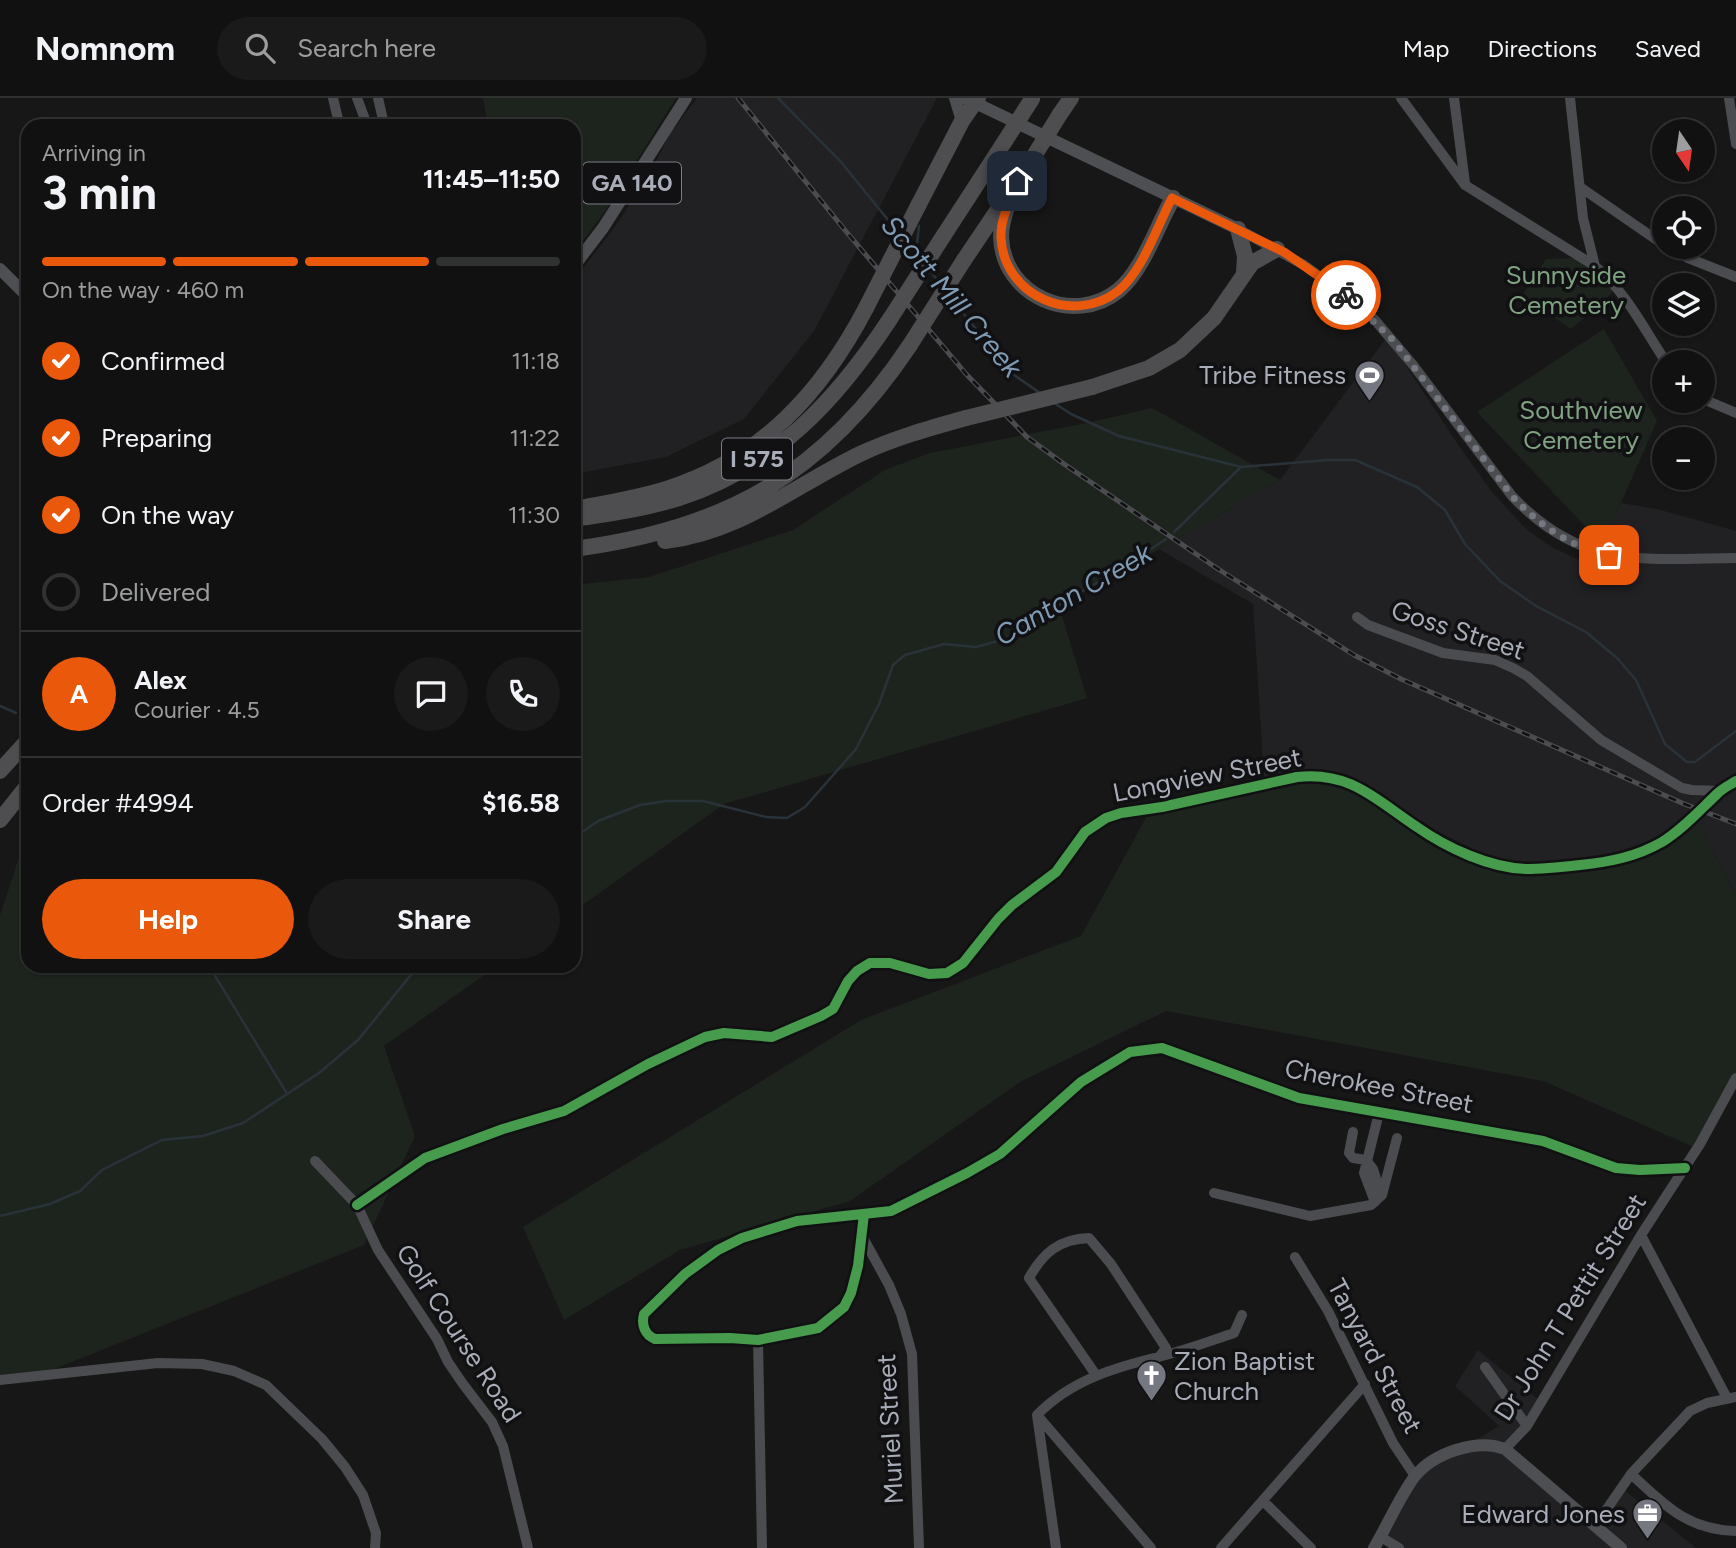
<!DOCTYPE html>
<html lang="en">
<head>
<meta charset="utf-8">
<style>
  :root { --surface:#111; --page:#1a1a1a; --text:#f1f3f6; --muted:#9c9d9f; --line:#303131; --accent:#ea580c }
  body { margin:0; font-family:Figtree,sans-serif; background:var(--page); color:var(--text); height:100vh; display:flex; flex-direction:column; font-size:26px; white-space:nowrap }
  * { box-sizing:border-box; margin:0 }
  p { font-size:23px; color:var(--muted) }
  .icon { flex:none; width:38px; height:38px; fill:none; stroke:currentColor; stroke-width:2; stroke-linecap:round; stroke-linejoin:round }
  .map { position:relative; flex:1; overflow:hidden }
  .panel { position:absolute; left:21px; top:21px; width:560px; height:854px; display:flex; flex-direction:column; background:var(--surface); border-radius:21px; box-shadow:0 2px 5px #0004,0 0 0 2px var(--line) }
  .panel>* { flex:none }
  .needle { width:46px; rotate:167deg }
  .tools { position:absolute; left:1652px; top:21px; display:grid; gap:14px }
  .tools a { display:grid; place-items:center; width:63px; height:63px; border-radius:50%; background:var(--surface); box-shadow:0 2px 5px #0004,0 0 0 2px var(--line); font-size:35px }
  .pin { position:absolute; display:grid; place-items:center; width:60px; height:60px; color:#fff; margin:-30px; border-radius:14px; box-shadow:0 4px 10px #0006 }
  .courier { position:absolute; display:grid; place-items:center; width:70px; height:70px; margin:-35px; border:5px solid #ea580c; border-radius:50%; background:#fff; color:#222; box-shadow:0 2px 9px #0007 }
  .summary em { font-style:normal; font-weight:700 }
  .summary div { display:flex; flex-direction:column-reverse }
  .summary { display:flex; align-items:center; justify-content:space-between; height:119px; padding:0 21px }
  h1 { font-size:46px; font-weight:700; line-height:52px }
  .bar { display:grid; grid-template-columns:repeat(4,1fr); gap:10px 7px; align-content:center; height:84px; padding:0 21px }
  .bar i { height:9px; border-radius:5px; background:var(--line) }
  .bar .active { background:var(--accent) }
  .bar p { grid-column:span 4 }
  .line { display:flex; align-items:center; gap:18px; padding:0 21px; border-top:2px solid var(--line) }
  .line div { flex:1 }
  .round { display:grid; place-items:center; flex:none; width:74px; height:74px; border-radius:37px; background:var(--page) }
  ol { padding:0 21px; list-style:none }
  li { display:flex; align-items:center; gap:21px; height:77px }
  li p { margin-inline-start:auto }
  li .icon { padding:7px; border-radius:50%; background:var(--accent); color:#fff; stroke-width:4 }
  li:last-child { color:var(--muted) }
  li i { width:38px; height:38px; border:4px solid var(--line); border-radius:50% }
  .cta { display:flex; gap:14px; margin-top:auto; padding:14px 21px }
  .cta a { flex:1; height:80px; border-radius:42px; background:var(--accent); color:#fff; font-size:28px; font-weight:700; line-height:80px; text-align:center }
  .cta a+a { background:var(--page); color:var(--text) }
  header { display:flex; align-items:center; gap:42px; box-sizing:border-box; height:98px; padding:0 35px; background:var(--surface); border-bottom:2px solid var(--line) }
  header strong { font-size:33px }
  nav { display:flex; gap:38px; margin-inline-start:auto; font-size:24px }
  .search { width:490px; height:63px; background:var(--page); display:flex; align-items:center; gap:18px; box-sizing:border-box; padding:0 24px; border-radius:38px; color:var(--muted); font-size:26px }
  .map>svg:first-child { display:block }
  .built { fill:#212123 }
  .green { fill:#1d241e }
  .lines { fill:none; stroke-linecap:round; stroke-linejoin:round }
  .stream { stroke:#2a3239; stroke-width:2.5 }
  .minor { stroke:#4b4c50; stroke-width:10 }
  .major { stroke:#4d4f52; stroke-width:12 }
  .highway { stroke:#4e4e51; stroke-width:16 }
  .rail-casing { stroke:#4b4c4f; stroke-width:5 }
  .rail { stroke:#111113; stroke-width:2.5; stroke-dasharray:8; stroke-linecap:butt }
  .highway-bridge { stroke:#4e4e51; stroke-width:16 }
  .cycleway-casing { stroke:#111113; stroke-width:15 }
  .cycleway { stroke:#469c4c; stroke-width:10 }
  .done { stroke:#757880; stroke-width:7; stroke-dasharray:0 12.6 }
  .route { stroke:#ea580c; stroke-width:9 }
  .labels { text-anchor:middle; stroke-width:7; stroke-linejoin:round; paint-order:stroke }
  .shield { fill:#111113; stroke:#7b7e86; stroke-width:2 }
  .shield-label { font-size:24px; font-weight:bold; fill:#a8adb8 }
  .park-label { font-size:26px; fill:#7fa381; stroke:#111113 }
  .poi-label { font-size:26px; fill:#a8adb8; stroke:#111113; text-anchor:end }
  .street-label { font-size:26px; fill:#a8adb8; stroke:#111113 }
  .water-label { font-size:28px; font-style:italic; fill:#7f9bb3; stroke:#111113 }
</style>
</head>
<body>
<header>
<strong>Nomnom</strong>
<div class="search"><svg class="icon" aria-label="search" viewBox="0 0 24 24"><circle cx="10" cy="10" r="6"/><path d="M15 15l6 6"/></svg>Search here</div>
<nav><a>Map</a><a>Directions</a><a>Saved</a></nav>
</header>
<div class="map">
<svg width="1736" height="1450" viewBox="0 0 1736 1450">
  <rect width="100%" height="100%" fill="#171717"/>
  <path class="built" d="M697,0H937L814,233L744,321L666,359L574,376V182L617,126L652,71L670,36Z
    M1387,239L1459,348L1492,394L1526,431L1551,449L1588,466L1621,405L1657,411L1736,433V797L1697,723L1608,759L1508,767L1434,733L1339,674L1264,681L1253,506L1159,451L1280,382Z
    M1478,1252L1540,1303L1508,1359L1592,1430L1622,1390L1696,1450H1396L1380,1439L1412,1375L1453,1356L1499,1328L1455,1288Z"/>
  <path class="green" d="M483,0H676L605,113L574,155V28H488Z
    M1576,160L1599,177L1613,194L1571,231L1522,198L1546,161Z
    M1604,231L1657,323L1621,405L1600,444L1477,314Z
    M1152,310L1280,382L1059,508L1087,600L724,706L574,813V487L649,479L793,432L885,372L930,355L1087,325Z
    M1339,674L1434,733L1508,767L1608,759L1697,723L1736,797V990L1696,1050L1543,983L1166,913L1020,984L850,1103L680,1152L564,1222L523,1129L861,922L1081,838L1153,707L1264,681Z
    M28,732V868H497L384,948L415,1038L364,1147L29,1281L0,1286V817Z"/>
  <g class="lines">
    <path class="stream" d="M778,0L841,64L897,133
      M906,143L922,162
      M916,155L919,128
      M928,170L941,187
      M949,198L1014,277L1040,295
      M1054,305L1071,316L1119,338L1241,369L1328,362H1355L1417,389L1445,412L1465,446L1500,483L1536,508L1586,534L1618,561L1636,582L1665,646L1687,664H1695L1736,633
      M1174,434L1241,369
      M0,608L16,615
      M574,740L598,723L640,707L666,703H703L766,719L787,720L805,709L856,651L879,606L893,567L905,557L944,546L976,549L1005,541L1022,534L1054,510L1117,473L1166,441
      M209,868L286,994
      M0,1118L50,1106L80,1093L102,1072L162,1042L203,1038L243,1025L319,975L358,942L410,878L421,868"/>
    <path class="minor" d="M333,0L338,21L343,28
      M357,0L366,24L375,28L384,26L378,0
      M1401,0L1465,87L1595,168C1626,194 1644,231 1666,264
      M1454,0L1465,85
      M1570,0L1583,120L1595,168
      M1729,0L1736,46
      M1580,89L1664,147
      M1238,131L1304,167L1344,196L1374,221L1413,267L1512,398C1582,472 1643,461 1736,460
      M1667,149L1688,160L1736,179
      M1703,301L1736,315
      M1357,519L1368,527L1443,555L1495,562L1513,570L1527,578L1601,642L1682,690L1692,692L1720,693
      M1353,1034L1349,1055L1353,1060L1366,1062
      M1366,1062L1373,1071L1381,1097
      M315,1063L357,1107L378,1152L437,1241L448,1264L463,1286L492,1324L503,1348L528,1450
      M1214,1095L1310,1118L1371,1107L1382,1097
      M1382,1097L1397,1040
      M1375,1104L1364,1075L1379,1015
      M357,1107L425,1060L503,1031L564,1013L648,966L705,939L724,935L772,939L821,918L833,911L848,883L857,873L870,865H890L929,876L947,875L963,865L998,821L1012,807L1056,774L1085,734L1106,720L1121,715L1162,709L1297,679C1351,673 1376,702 1417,729C1447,750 1490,770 1526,771C1544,771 1562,769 1580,767C1609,764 1636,759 1662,744C1683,731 1700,712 1718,695C1723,690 1730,687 1736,683
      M864,1116L858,1168L851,1195L844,1209L818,1230L758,1242L730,1240L655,1241C645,1237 641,1227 644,1216L685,1176L718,1152L742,1140L797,1123L891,1113L967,1075L1000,1056L1081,984L1130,954L1162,950L1299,1000L1543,1043L1616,1070L1640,1072L1685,1070
      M861,1136L889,1187L901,1216L912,1256L919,1450
      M1641,1137L1727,1300
      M1295,1159L1328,1213L1393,1345L1415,1378
      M758,1242L762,1450
      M1485,1269L1527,1328
      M1096,1277L1029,1180C1043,1155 1059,1141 1089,1140L1111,1166L1166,1250L1159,1259
      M0,1282L158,1265L202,1266L234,1273L266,1287L322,1341L345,1369L363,1397L376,1435L375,1450
      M1037,1317L1151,1450
      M1505,1351L1527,1328L1641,1137L1700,1046L1736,980
      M1631,1376C1665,1407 1687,1432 1736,1433
      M1263,1403L1311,1450
      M1595,1428L1631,1376L1690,1313L1707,1305L1736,1299
      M1381,1439L1399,1450
      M1056,1450L1037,1317C1071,1282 1116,1269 1162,1258C1186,1252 1210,1243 1234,1235L1242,1217
      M1221,1450L1365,1286"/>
    <path class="major" d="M955,0L962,23
      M965,0L1238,131
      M574,168L603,130L686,0
      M0,171L28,199
      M1374,1450C1387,1428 1400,1398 1415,1378C1434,1355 1477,1340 1505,1351L1621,1450"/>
    <path class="highway" d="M1060,16L1071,0
      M1017,83C1011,100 1001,120 1001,139C1003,198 1074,229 1119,192C1143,172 1157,128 1173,100
      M919,106L962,23L978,0
      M1238,131L1245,158L1244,175
      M944,137L1005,43
      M964,162L1034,58
      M1092,289L1149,270L1180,252L1214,220L1252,165L1277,151
      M574,411C606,405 638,400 669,390C762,360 822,294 866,210
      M574,421C609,416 644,411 679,400C775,369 836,303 890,221
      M665,443C741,434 794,388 860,356C894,340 930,330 966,320
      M574,451C726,431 824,376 910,247
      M0,673L28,642
      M0,722L28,687"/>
    <defs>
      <path id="rail" d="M738,0L844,131L967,277L1027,339L1064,366L1218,471L1354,557L1401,581L1682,705L1736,726"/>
    </defs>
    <use href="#rail" class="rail-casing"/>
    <use href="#rail" class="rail"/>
    <path class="highway-bridge" d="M1005,43L1032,1
      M1034,58L1060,16
      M866,210L919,106
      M890,221L944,137
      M910,247L964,162
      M966,320L1092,289"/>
    <defs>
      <path id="cycleway" d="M357,1107L425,1060L503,1031L564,1013L648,966L705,939L724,935L772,939L821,918L833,911L848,883L857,873L870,865H890L929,876L947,875L963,865L998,821L1012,807L1056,774L1085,734L1106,720L1121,715L1162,709L1297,679C1351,673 1376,702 1417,729C1447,750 1490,770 1526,771C1544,771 1562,769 1580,767C1609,764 1636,759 1662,744C1683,731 1700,712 1718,695C1723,690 1730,687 1736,683
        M864,1116L858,1168L851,1195L844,1209L818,1230L758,1242L730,1240L655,1241C645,1237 641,1227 644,1216L685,1176L718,1152L742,1140L797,1123L891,1113L967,1075L1000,1056L1081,984L1130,954L1162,950L1299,1000L1543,1043L1616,1070L1640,1072L1685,1070"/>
    </defs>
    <use href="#cycleway" class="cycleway-casing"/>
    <use href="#cycleway" class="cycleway"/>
  </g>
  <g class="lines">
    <path class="done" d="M1346,197L1394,243L1512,398C1539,427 1570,449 1609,457"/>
    <path class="route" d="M1017,83C1011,101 1000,121 1001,140C1004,198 1073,228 1118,193C1143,173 1157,128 1172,100L1284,154L1346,197"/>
  </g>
  <defs>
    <symbol id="stadium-pin" viewBox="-11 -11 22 30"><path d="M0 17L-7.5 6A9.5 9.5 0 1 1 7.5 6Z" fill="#757880" stroke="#111113"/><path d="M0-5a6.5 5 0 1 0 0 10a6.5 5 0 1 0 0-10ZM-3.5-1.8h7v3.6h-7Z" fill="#fff"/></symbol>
    <symbol id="church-pin" viewBox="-11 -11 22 30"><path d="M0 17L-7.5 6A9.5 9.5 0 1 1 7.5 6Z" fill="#757880" stroke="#111113"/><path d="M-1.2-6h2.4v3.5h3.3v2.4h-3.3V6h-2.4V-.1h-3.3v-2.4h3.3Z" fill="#fff"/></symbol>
    <symbol id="office-pin" viewBox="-11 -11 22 30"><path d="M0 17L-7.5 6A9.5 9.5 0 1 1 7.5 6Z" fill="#757880" stroke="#111113"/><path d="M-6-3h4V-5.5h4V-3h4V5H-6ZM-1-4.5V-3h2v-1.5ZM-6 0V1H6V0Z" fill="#fff"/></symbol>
  </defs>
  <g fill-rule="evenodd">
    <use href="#stadium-pin" x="1352" y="260" width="35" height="47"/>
    <use href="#church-pin" x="1134" y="1260" width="35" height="47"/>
    <use href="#office-pin" x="1630" y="1398" width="35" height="47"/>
  </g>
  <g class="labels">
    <g class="shield">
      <rect x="583" y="64.5" width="98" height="41" rx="5"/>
      <rect x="722" y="340.5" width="70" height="41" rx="5"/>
    </g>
    <g class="shield-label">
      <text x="632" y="93">GA 140</text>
      <text x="757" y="369">I 575</text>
    </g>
    <g class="park-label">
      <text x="1566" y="186">Sunnyside<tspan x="1566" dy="30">Cemetery</tspan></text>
      <text x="1581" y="321">Southview<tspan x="1581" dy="30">Cemetery</tspan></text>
    </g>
    <g class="poi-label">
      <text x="1346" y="286">Tribe Fitness</text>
      <text x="1174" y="1272" text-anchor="start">Zion Baptist<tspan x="1174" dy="30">Church</tspan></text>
      <text x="1625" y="1425">Edward Jones</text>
    </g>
    <g class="street-label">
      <text transform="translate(1458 532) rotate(18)" y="9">Goss Street</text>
      <text transform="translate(1207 677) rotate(-11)" y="9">Longview Street</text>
      <text transform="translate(1379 988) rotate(11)" y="9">Cherokee Street</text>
      <text transform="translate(1570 1209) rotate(-58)" y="9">Dr John T Pettit Street</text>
      <text transform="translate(459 1235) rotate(57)" y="9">Golf Course Road</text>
      <text transform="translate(1375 1258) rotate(62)" y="9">Tanyard Street</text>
      <text transform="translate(890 1331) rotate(-93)" y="9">Muriel Street</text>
    </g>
    <g class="water-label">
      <text transform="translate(952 198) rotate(50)" y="10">Scott Mill Creek</text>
      <text transform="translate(1073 496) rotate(-30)" y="10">Canton Creek</text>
    </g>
  </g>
</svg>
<div class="tools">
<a><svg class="needle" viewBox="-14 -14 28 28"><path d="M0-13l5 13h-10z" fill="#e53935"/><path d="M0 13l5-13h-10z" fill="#9c9d9f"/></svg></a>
<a><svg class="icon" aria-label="locate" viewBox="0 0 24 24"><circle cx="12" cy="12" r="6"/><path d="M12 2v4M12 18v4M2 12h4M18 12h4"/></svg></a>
<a><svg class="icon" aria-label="layers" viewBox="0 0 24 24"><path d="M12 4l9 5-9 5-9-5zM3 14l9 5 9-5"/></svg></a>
<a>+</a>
<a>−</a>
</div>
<div class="pin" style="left:1609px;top:457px;background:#ea580c"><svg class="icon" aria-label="bag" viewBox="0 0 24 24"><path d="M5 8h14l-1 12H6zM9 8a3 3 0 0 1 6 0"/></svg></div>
<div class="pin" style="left:1017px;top:83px;background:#1f2937"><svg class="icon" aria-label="home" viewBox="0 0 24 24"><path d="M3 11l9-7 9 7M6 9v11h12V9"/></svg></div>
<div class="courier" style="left:1346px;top:197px"><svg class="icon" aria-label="bike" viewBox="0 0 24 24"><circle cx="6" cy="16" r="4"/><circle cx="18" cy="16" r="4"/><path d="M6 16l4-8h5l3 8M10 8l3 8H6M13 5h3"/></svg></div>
<section class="panel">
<div class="summary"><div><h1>3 min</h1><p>Arriving in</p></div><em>11:45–11:50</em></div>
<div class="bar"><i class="active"></i><i class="active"></i><i class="active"></i><i></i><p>On the way · 460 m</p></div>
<ol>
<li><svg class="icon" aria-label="check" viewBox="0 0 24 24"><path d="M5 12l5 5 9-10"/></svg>Confirmed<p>11:18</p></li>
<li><svg class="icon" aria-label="check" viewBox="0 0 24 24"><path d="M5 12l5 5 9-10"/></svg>Preparing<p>11:22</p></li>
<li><svg class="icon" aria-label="check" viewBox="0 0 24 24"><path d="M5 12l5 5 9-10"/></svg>On the way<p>11:30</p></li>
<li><i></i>Delivered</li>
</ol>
<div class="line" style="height:126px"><b class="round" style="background:var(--accent);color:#fff">A</b><div><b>Alex</b><p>Courier · 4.5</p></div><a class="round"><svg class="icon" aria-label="chat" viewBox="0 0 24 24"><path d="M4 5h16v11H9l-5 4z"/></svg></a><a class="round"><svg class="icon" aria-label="phone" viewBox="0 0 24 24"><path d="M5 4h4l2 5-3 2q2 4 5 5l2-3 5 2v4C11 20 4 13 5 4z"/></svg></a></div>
<div class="line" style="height:91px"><div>Order #4994</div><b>$16.58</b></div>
<div class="cta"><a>Help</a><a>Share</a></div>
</section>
</div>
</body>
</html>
